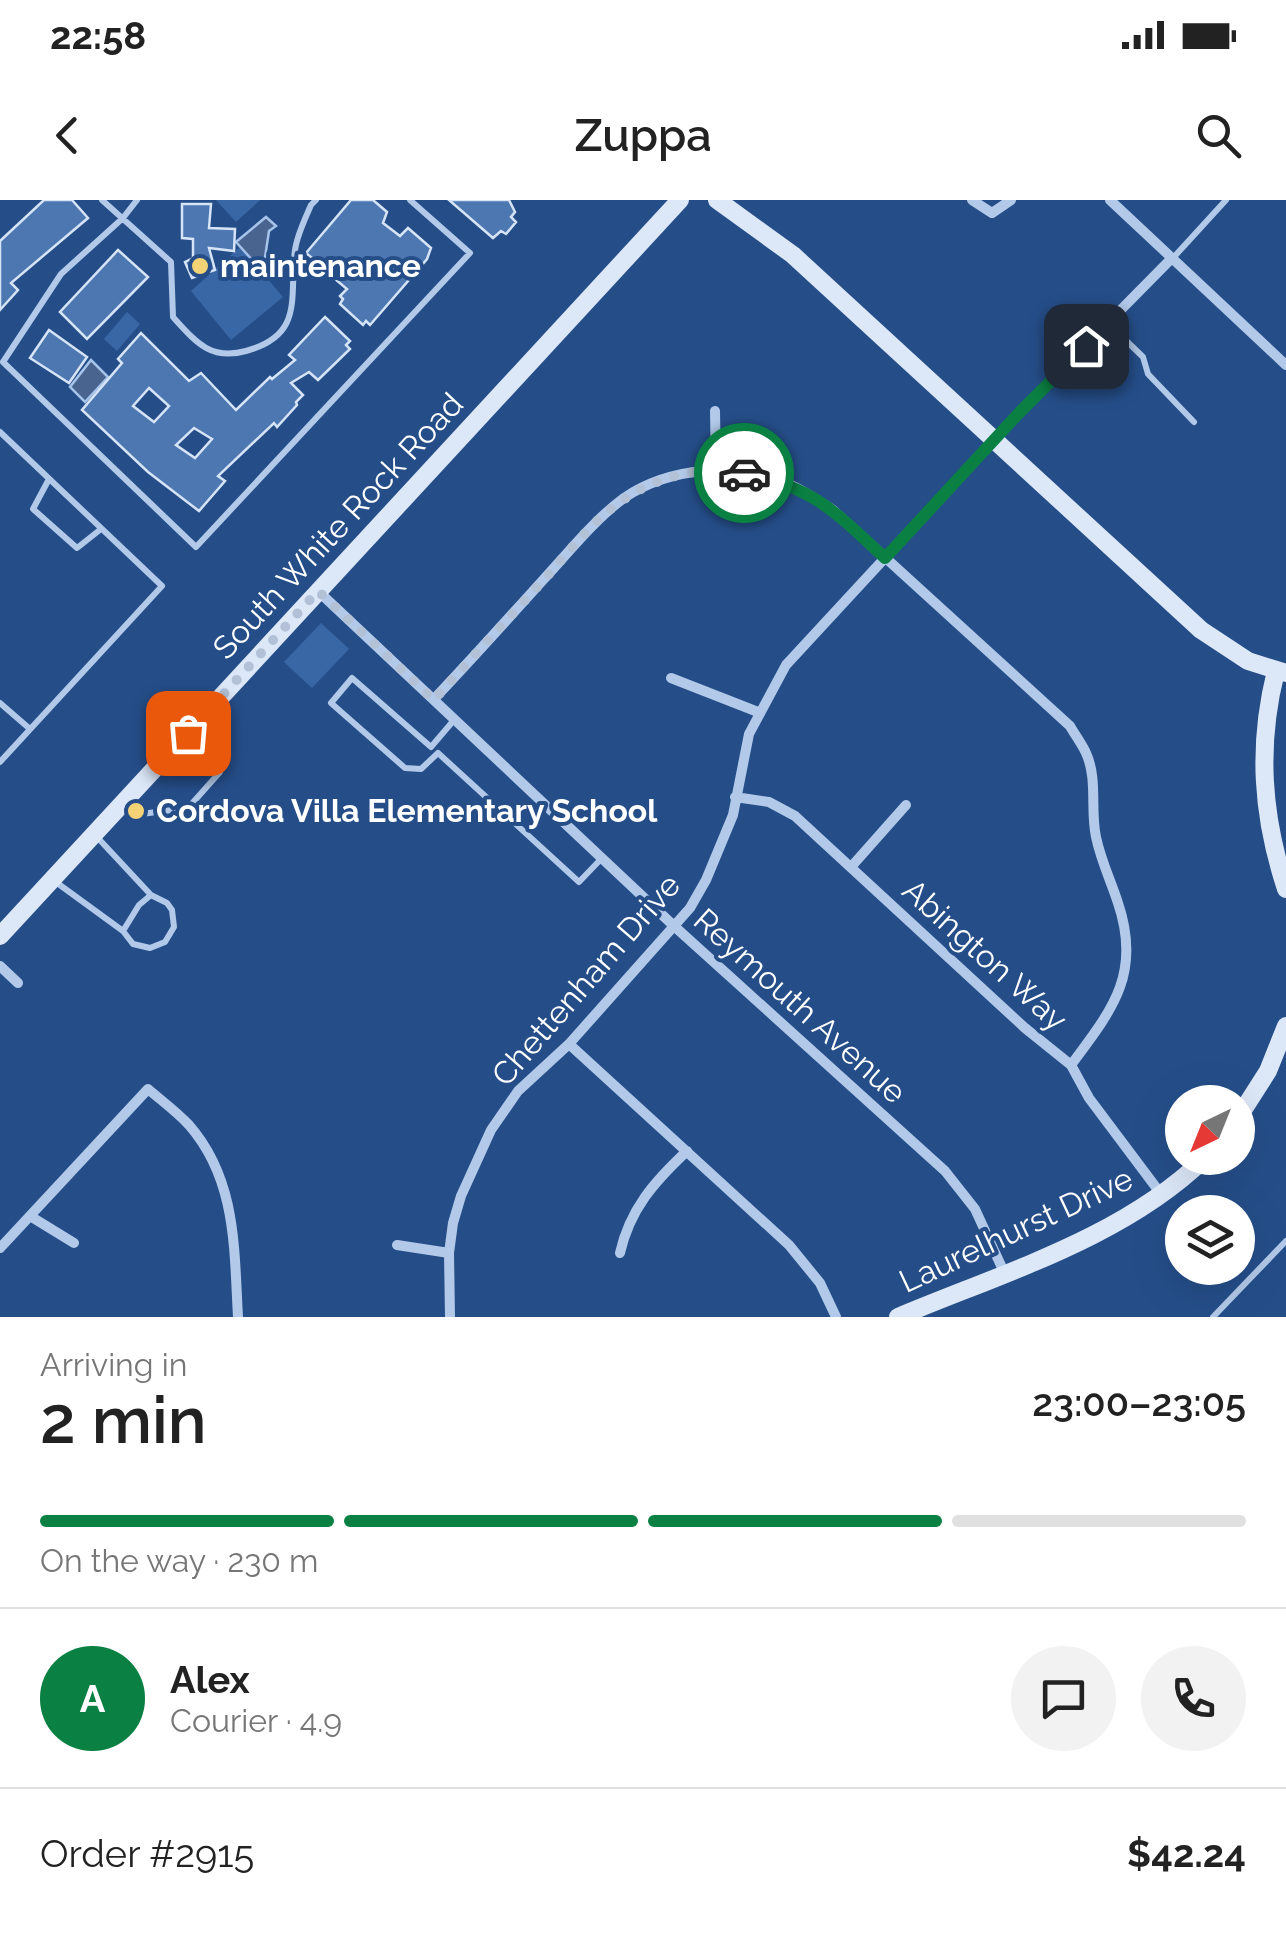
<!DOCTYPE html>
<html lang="en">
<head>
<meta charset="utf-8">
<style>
  :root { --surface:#fff; --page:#f2f2f2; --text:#222; --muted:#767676; --line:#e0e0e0; --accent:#0b8043 }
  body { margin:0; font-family:Raleway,sans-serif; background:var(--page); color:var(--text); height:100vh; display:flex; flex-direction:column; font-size:38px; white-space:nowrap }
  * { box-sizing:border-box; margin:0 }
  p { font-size:32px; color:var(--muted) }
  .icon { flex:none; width:55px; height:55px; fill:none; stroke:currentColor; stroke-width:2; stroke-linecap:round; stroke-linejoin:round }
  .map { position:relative; height:1117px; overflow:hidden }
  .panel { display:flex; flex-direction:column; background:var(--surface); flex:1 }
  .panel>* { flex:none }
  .needle { width:65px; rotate:223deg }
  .fabs { position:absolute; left:1165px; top:885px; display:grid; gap:20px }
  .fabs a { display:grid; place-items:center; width:90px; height:90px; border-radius:50%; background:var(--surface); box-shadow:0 10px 40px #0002; font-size:50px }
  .pin { position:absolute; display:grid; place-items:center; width:85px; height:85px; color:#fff; margin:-42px; border-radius:20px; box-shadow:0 5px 15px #0006 }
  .courier { position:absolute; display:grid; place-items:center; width:100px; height:100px; margin:-50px; border:8px solid #0b8043; border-radius:50%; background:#fff; color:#222; box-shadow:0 2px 12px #0007 }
  .head em { font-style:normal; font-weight:600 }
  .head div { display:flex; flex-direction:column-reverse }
  .head { display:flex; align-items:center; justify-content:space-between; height:170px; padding:0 40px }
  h1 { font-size:65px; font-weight:600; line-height:75px }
  .bar { display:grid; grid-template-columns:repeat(4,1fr); gap:15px 10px; align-content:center; height:120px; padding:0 40px }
  .bar i { height:12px; border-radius:8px; background:var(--line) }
  .bar .active { background:var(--accent) }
  .bar p { grid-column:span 4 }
  .line { display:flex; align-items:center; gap:25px; padding:0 40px; border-top:2px solid var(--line) }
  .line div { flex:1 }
  .round { display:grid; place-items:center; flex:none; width:105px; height:105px; border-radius:52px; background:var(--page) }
  .status { display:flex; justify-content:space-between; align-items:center; height:70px; padding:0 50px; background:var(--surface); direction:ltr }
  .status svg { height:28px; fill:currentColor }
  header { display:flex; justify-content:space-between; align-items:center; height:130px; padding:0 40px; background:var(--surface); font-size:45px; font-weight:600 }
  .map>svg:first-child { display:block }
  .green { fill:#3967a5 }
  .water { fill:#48648f; stroke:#a6c3ea; stroke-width:2.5 }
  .building { fill:#4d77b0; stroke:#d6e4f7; stroke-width:2.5; fill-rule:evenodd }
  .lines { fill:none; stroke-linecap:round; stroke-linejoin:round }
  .lane { stroke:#b2c9e9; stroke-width:6 }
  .street { stroke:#b2c9e9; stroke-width:10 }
  .secondary { stroke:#dce7f8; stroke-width:18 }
  .done { stroke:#b3c1d6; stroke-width:10; stroke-dasharray:0 18 }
  .route { stroke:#0b8043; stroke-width:12 }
  .poi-dot { fill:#f3d376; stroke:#254e89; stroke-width:4 }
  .labels { text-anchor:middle; stroke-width:8; stroke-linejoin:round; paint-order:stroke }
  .poi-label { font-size:32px; font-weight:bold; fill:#fff; stroke:#254e89; text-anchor:start }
  .street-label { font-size:32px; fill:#fff; stroke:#254e89 }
</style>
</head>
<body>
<div class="status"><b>22:58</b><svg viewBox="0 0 49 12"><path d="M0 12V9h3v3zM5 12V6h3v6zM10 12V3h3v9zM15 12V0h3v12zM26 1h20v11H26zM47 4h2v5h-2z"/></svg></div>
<header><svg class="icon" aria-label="back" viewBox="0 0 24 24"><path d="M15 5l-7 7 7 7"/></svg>Zuppa<svg class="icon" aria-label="search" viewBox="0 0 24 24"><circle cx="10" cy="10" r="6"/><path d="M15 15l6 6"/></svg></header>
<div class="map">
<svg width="1286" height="1117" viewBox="0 0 1286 1117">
  <rect width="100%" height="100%" fill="#254e89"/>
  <path class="green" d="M216,0H260L236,22Z
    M240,47L283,97L231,140L191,91Z
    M127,112L140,124L117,151L104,139Z
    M321,423L349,449L312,488L284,462Z"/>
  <path class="water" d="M266,17L276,26L269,31L264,64L266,68L263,72L236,42Z
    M91,160L108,177L85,202L70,187Z"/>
  <path class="building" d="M44,0H72L88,18L11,83L18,90L0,110V41Z
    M351,0H373L387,12L383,23L400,36L408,28L431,48L427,59L370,125L366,121L363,125L340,104L343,99L340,96L347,89L328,73L320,78L307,66L312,58L306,53Z
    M449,0H509L515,12L511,17L516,22L506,34L501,31L493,38Z
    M182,4H211L209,28L235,29L234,51L209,48L215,70L192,78L185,62L193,58V39L182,38Z
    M118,50L148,77L87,139L60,112Z
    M325,117L350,141L346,145L350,149L318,180L309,172L291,183L303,195L296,202L297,205L277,227L274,223L218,276L225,281L199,311L148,272L82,210L122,163L118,159L141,133L189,181L201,173L236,210L270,177L272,179L295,160L289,155ZM149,188L169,206L154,222L133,206ZM194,228L212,239L195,258L176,245Z
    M49,130L87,157L69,183L30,158Z"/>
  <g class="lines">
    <path class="lane" d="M102,0L171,62L173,117C195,141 210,161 246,151C305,135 289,97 295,50C297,35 305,19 311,5L316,0
      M137,0L123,18L61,74L3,162L196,347L470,53L410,0
      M1173,58L1226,0
      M1109,124L1143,157L1148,174L1194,222
      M0,232L162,386L0,562
      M49,279L33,309L77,348L101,329
      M0,503L30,529
      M454,520L431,547L352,478L331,503L405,568L421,569L438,553L579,682L602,658
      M122,606L141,614L188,608L220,572L210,513
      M53,680L123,731L133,744L150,748L165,742L174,727L172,710L167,703L151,695L97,637
      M123,731L139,705L151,695
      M1213,1117L1286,1041"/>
    <path class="street" d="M972,0L992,13L1011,0
      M1110,0L1286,165
      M715,211L716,269
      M318,391L674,726L945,971L975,1009L1004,1072
      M671,478L758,512
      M434,499C471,460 507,420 543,380C568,353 594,320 624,298C669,267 737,262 787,283C803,290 818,300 833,310L1070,526C1075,535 1082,544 1086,553C1098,579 1090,610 1096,637C1101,661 1111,681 1118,703C1142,774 1112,810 1071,865
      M735,597L769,602L795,616L1025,828L1071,865L1089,898L1161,994
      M851,667L906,605
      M0,766L18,783
      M569,844L789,1045L820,1083L836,1117
      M30,1016L74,1043
      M397,1045L449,1053
      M0,1048L148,889C162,901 177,912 189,925C237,980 234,1049 238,1117
      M620,1053C630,1009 654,982 687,951
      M450,1117L449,1053L453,1023L461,996L491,930L518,891L569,844L690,708L706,680L733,615L749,534L786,465L1018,214L1171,59"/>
    <path class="secondary" d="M717,0L793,55L1201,430L1248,461L1286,473
      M1276,471C1257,546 1262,616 1286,689
      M0,736L680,0
      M1238,918L1268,871L1286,826
      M898,1117C1002,1073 1123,1038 1205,958"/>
  </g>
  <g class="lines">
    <path class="done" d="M188,533L318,391L434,500C472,457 511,416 549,374C572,348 597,316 626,298C659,276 705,265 744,273"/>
    <path class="route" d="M744,273C814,287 835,312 885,358L1018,214L1086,146"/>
  </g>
  <g class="poi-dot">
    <circle cx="200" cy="66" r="10"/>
    <circle cx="136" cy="611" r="10"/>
  </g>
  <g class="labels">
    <g class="poi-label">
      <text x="220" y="77">maintenance</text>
      <text x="156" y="622">Cordova Villa Elementary School</text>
    </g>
    <g class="street-label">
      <text transform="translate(338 326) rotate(-47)" y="11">South White Rock Road</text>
      <text transform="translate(985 755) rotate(42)" y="11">Abington Way</text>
      <text transform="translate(586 780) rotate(-49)" y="11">Chettenham Drive</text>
      <text transform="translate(800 806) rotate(42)" y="11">Reymouth Avenue</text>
      <text transform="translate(1016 1030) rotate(-25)" y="11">Laurelhurst Drive</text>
    </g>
  </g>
</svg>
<div class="fabs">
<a><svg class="needle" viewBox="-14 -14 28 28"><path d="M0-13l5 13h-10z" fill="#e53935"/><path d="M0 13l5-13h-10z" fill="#767676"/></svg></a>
<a><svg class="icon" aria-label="layers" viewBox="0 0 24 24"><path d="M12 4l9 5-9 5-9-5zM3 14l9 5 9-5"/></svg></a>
</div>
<div class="pin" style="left:188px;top:533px;background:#ea580c"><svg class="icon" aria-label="bag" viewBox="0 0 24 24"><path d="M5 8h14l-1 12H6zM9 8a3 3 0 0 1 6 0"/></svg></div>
<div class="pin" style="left:1086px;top:146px;background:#1f2937"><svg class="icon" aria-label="home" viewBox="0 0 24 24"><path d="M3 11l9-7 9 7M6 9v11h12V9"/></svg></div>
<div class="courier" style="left:744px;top:273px"><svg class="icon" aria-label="car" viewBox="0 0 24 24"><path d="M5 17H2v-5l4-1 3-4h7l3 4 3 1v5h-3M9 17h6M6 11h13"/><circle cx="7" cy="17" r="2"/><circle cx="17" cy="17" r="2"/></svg></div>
</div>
<section class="panel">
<div class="head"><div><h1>2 min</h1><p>Arriving in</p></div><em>23:00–23:05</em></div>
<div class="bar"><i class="active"></i><i class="active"></i><i class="active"></i><i></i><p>On the way · 230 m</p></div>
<div class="line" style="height:180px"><b class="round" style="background:var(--accent);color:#fff">A</b><div><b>Alex</b><p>Courier · 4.9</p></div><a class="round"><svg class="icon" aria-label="chat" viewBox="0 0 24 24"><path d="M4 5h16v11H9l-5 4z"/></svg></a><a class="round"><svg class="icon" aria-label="phone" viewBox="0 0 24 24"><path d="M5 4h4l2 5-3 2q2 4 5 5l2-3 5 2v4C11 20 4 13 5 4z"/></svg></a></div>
<div class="line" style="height:130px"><div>Order #2915</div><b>$42.24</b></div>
</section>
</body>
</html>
